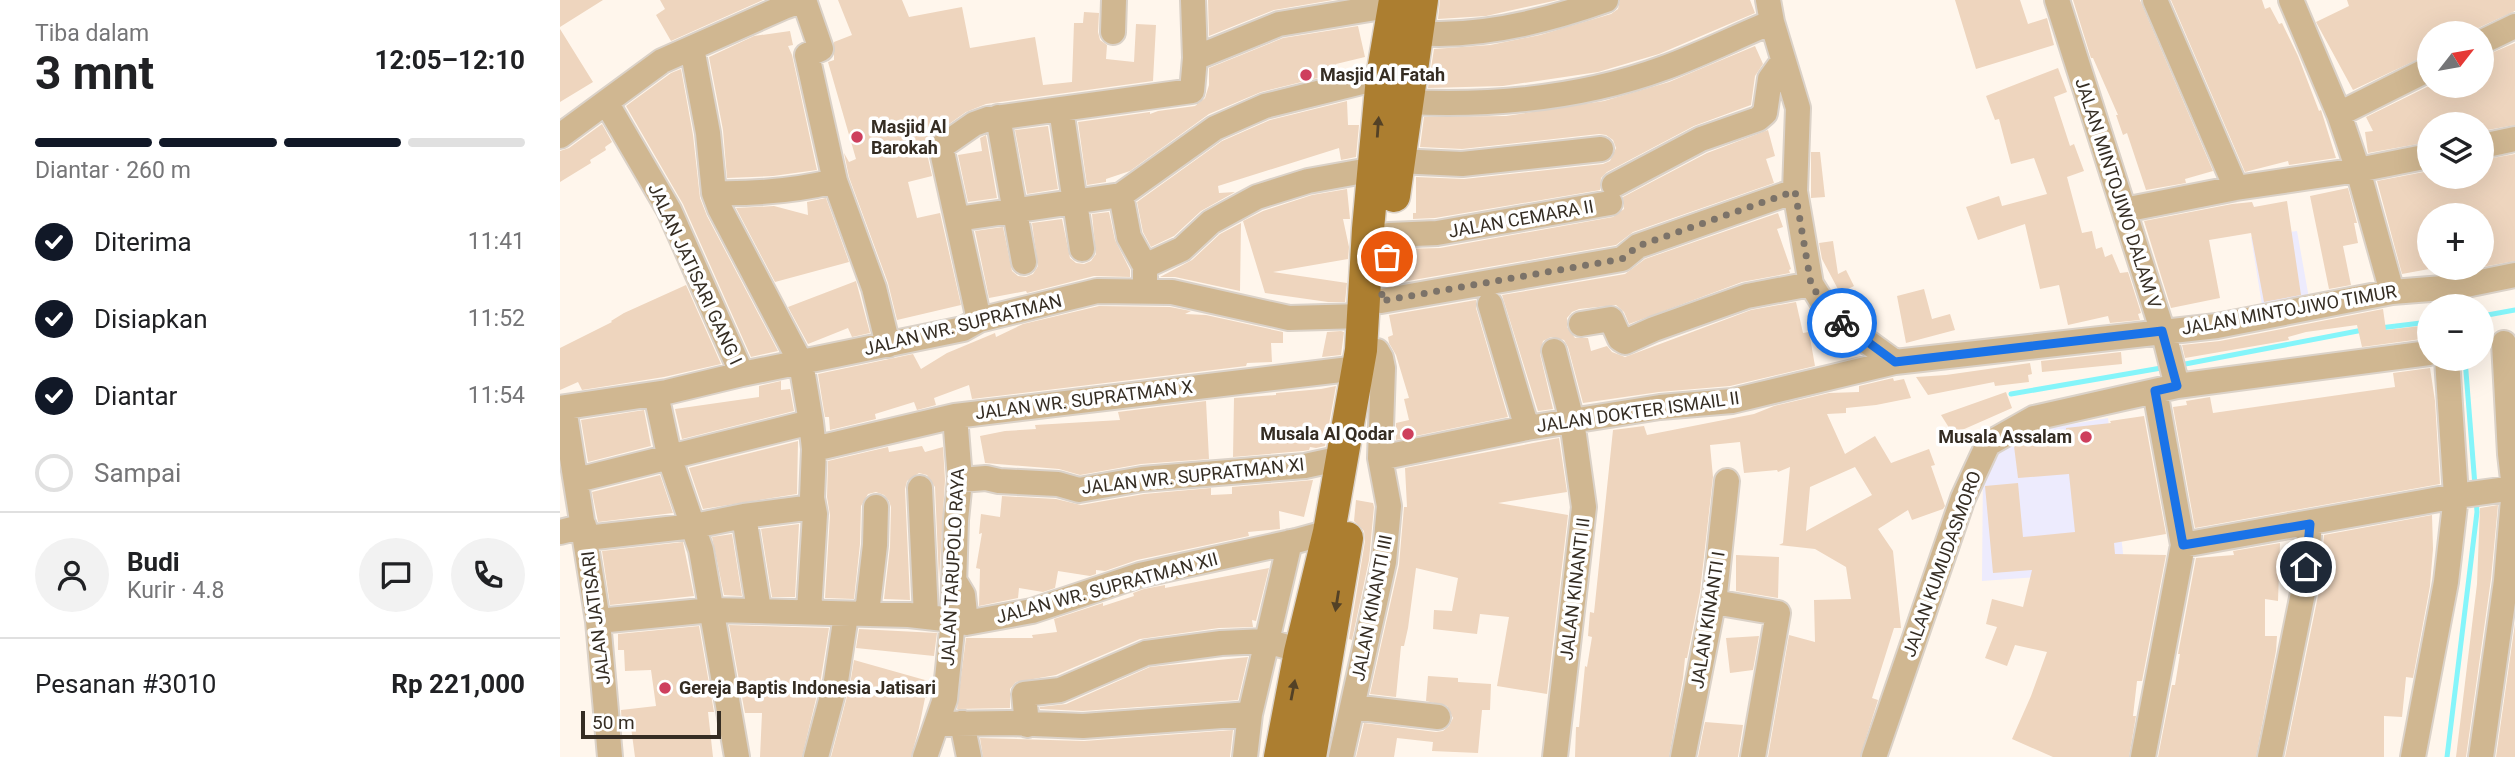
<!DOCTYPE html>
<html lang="id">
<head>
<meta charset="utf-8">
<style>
  :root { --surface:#fff; --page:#f2f2f2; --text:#202124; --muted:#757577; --line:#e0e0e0; --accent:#111827 }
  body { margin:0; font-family:Roboto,sans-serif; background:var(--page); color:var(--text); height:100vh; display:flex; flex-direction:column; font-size:26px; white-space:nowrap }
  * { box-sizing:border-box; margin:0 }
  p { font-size:23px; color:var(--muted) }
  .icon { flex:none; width:38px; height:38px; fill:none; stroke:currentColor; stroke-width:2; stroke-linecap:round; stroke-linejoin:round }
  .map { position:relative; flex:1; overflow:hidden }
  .details { display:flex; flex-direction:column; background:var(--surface); width:560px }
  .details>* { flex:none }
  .needle { width:46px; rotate:59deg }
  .buttons { position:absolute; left:1857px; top:21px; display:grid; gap:14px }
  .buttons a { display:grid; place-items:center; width:77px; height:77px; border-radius:50%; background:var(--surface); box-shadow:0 7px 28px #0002; font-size:35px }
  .scale { position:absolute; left:21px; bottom:18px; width:140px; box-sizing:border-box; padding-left:7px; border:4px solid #352d23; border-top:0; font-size:19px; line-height:24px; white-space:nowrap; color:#352d23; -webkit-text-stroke:5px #fff; paint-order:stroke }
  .pin { position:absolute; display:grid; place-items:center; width:60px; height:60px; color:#fff; margin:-30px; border:4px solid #fff; border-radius:50%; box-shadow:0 2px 7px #0007 }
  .courier { position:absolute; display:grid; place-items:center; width:70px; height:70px; margin:-35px; border:5px solid #1a73e8; border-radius:50%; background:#fff; color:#222; box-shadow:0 2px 9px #0007 }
  .head em { font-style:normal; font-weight:700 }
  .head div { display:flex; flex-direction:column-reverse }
  .head { display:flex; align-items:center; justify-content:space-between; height:119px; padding:0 35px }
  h1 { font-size:46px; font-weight:700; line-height:52px }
  .bar { display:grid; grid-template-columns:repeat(4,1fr); gap:10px 7px; align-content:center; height:84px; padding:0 35px }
  .bar i { height:9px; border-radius:5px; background:var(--line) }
  .bar .selected { background:var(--accent) }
  .bar p { grid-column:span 4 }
  .line { display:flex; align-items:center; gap:18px; padding:0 35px; border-top:2px solid var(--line) }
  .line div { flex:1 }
  .round { display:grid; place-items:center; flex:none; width:74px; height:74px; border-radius:37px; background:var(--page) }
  ol { padding:0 35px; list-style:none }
  li { display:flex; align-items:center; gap:21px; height:77px }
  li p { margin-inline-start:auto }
  li .icon { padding:7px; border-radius:50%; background:var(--accent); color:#fff; stroke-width:4 }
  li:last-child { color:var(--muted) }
  li i { width:38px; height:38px; border:4px solid var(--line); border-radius:50% }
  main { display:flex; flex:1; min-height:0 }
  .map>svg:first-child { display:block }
  .education { fill:#edebfd }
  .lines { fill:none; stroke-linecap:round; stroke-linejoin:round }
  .stream { stroke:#85f5fa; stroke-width:5 }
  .building { fill:#eed5be; fill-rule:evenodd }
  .minor-casing { stroke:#dbd2c8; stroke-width:28 }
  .major-casing { stroke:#dbd2c8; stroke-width:35 }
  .minor { stroke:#d0b791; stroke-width:24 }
  .major { stroke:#ac7e30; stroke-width:32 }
  .oneway { fill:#534126 }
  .done { stroke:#7c7369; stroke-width:7; stroke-dasharray:0 12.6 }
  .route { stroke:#1a73e8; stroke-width:9 }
  .poi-dot { fill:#ce3f5d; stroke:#fff; stroke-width:2.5 }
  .labels { text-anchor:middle; stroke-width:7; stroke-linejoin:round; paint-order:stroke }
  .poi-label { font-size:18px; font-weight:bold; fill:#352d23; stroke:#fff; text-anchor:start }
  .street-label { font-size:18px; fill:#352d23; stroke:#fff }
</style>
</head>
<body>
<main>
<section class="details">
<div class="head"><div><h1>3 mnt</h1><p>Tiba dalam</p></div><em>12:05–12:10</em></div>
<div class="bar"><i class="selected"></i><i class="selected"></i><i class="selected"></i><i></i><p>Diantar · 260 m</p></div>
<ol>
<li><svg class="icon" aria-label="check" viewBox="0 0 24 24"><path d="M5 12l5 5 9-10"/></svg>Diterima<p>11:41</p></li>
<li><svg class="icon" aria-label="check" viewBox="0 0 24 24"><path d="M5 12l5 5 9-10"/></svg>Disiapkan<p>11:52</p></li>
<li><svg class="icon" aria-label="check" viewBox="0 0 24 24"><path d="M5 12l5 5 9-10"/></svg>Diantar<p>11:54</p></li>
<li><i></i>Sampai</li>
</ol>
<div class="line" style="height:126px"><a class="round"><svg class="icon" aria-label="person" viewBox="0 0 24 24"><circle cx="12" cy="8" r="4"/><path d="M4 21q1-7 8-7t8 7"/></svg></a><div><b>Budi</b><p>Kurir · 4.8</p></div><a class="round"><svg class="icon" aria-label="chat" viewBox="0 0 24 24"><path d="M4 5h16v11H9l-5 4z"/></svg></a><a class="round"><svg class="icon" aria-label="phone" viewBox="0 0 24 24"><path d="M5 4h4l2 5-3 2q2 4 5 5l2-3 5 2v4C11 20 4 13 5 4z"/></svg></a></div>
<div class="line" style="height:91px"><div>Pesanan #3010</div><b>Rp 221,000</b></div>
</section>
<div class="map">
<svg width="1955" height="757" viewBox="0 0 1955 757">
  <rect width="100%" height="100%" fill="#fff6ec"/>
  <path class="education" d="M1737,231L1750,304L1703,311L1691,237Z
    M1548,418L1565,571L1422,581L1423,467L1444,444L1471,431Z"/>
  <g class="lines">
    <path class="stream" d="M1922,316L1955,310
      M1820,328L1869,322
      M1905,359L1915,486
      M1620,365L1803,330
      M1451,394L1607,367
      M1887,757L1917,512L1916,499"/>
  </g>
  <path class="building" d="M0,0H43L0,27Z
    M100,0H203L111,41L96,15L105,9Z
    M278,0H342L349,17L402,7L410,48L475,37L483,85L512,82L514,23H523L524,12L539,13L538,32L540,40L547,45L546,59L574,62L576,24L596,25L593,81L426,104L406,112L389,124L374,126L376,133L368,141L366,149L372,176L348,182L357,218L380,213L401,305L337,320L328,283L289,177L284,153L289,162L296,159L268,62L274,60V42L292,35Z
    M648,0H773L714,10L649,36Z
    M880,0H998L926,16L878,19Z
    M1060,0H1190L1195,13L1099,54L1038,72L943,86L868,88L874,49L930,45L980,35L1051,14L1058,9Z
    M1395,0H1460L1468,24L1487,18L1494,45L1416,69Z
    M1513,0H1580L1653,171L1625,179L1626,183L1586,190L1567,133L1563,135L1556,115H1558L1533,58H1531Z
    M1611,0H1702L1705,9L1710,7L1719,24L1722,23L1738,56L1759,111L1761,110L1776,158L1729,165L1728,161L1685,172Z
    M1787,0H1955V11L1916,29L1910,33H1869V54L1793,90L1756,22L1789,6Z
    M798,26L805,57L776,64L778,73L701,92L649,114L570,171L546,179V182L527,185L518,122L590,112V114L598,111L635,106L645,98L649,85V68L723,38Z
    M0,29L33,82L0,102Z
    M230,31L233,45L228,46L232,55L257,170L213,176L167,178L163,130L149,57L194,36Z
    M1955,43V125L1922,131V124H1869V142L1808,153L1805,132L1813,131L1806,117L1869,86H1922V57Z
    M1195,46L1203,64L1195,76L1191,105L1134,126L1047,172L1041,178L1040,190L875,218L853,219V213H856V177L904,179L1043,164L1050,161L1056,148L1053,140L1046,135L1039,134L902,149L860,147L864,117L946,116L1044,101L1109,82Z
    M1498,68L1507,92L1494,97L1510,146L1514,144L1524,171L1507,177L1522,233L1532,231L1536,249L1542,247L1545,257L1552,254L1560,273L1568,272L1581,313L1578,314L1580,320L1550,323L1548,316L1508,325L1499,285L1480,289L1465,224L1418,240L1406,207L1439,196L1442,206L1487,194L1474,158L1451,164L1439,119L1435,120L1426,96Z
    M121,69L133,135L140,198L147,216L218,351L191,357L123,204L66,106L111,73Z
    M787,101L788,125H799L796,157L781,160L779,148L658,186L659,193L675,192L641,211L614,236L591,247L583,232L577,202L662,141L710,120Z
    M42,124L52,142L45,147L46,150L30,160L31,163L0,182V151L9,148Z
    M488,126L498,189L467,194L455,130Z
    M1208,130L1215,156L1206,159L1214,183L1073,232L1056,245L830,284V270L839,269L842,249L880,248L1053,217L1064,209L1063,197L1147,153Z
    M426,135L437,198L408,202L398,155L422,151L420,138Z
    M1251,152H1260L1265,197L1251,198Z
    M1955,154V261L1922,267V215H1869V269L1842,274L1817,181L1869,171V177H1922V160Z
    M1788,188L1797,223H1794L1798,243L1783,246L1791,285L1769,289L1750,196Z
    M787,189L790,219H783L789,247L788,259L713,272L787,283L785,302H768L705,293L683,221L703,211L752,195Z
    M266,198L289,262L215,282L176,208L214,206L248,215L247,202Z
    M1727,201L1741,295L1704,302L1691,233L1649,240L1660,298L1611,308L1584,221L1672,204L1692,202L1694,207Z
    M549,212L555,240L570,270V277L534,276L467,293L466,291L429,298L415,231L443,227L452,271L458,276L466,277L473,274L478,266L472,223L502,219L510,258L516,263L524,264L531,261L536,254L532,214Z
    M1218,213L1223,227L1217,229L1231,269L1229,270L1230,273L1182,282L1069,324L1064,312L1056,305L1019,309L1012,312L1007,318V327L1015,338H1028L1031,351L1047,346L1052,352L1065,357L1191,310L1236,302L1243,333L1249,332L1255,366L1170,386L1099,392L1023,403L1008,347L1004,340L991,337L983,341L980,354L993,409L978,411L942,295L1065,274L1085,259Z
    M681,223L680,291L615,277H600L632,260L660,234Z
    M1273,241L1278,274L1286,270L1294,286L1280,293L1262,259L1259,243Z
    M296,281L310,333L292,337L288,328L248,344L228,307Z
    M126,285L161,364L104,377L22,390L18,382L0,390V348L52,322L51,321L64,313Z
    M1364,289L1372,319L1390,314L1395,330L1346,343L1337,296Z
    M916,300V308L948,417L836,440V423L849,420L844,399L849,398L836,355L829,343L828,337L833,335L829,315Z
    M539,306L610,307L631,311L625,314L646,315L723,332V343H711L712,362L687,363L686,366L412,399L409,385L374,398L376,405L357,410L354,402L315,414L316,419L270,430L269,417H265L258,374L353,354L361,369L387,353L435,333L436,337L463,324Z
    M1823,309L1826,330L1869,325V338L1802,347L1797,325L1746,332L1728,337L1729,340L1625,358L1622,345L1660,341Z
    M781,331L784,332L781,355L762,357L767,332Z
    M1561,352L1562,364L1482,372L1481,361Z
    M1470,363L1472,374L1468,375L1469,382L1435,386L1434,382L1368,395L1356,377L1386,375Z
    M1870,368L1875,401L1880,484L1635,528L1613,407L1627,405L1626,401L1650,397L1653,413L1835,387L1833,373Z
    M1333,378L1334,381L1344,379L1351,398L1316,405L1286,408V413L1267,414L1285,454L1315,436L1331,463L1369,449L1375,465L1371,466L1385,506L1383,509L1352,520L1348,510L1318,529L1333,551L1341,628H1334L1312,698L1318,700L1300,757H1208L1229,635L1255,642L1254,600L1291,599L1286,567L1255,549L1219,545L1223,543L1230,467L1218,472L1217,470L1184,473L1180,442L1150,445L1153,477L1140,592L1127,658H1125L1123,678L1109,757H1015L1016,727H1019L1025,666L1027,667L1032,637L1028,636L1030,612L1034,613L1053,430L1084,426L1087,435L1194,414L1214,406L1269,393L1299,392V386ZM1295,467L1312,495L1246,531L1250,487Z
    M221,381V390L230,389L234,411L122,439L115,409L199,397V386Z
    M776,386L765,446L756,448L750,447L749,450L743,451L673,457L674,398L716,395V393L761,389Z
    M1446,392L1452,408L1393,434L1381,415Z
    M646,401L649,459L581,464L520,475L499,469L425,463L420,436L445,431L476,429L475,425L560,420L558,412Z
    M84,410L91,446L28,462L21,420Z
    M1584,416L1606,534L1554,543L1555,554L1606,555L1582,681H1577L1573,716H1576L1569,757H1493L1452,739L1471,696L1487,652L1455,645L1447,666L1425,658L1437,627L1426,624L1432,599L1463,607L1472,570L1433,573L1425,486L1458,483L1463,537L1515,532L1509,474L1458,478L1454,446L1507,440L1506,428L1551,423L1550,421Z
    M999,438L1007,492L938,503L1008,515L987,694L937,686L949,617L920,614L917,634L873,629L874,610L892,611L898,578L856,568L848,628L844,646H841L836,697L810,694L839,565L844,507H847L845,468Z
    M238,441L237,494L143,509L129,468Z
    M362,446L365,452L383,447L385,480L379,580L375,487L367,475L359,473L347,481L345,489L350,600L324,599L330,547L331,507L329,501L324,495L316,492L308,494L301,506L300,544L294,599L265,598L270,515L267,497L268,461L328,447L329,452Z
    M100,475L113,513L38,522L32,492Z
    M753,480L744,517L719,511L720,529L688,532L689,536L577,560L545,571L536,570V574L530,576L498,571L495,588L483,592L459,588L458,598L419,606L420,569L416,568L422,533L419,534L421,514L440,517L442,496L496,499L521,505L584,494L651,488V495L672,494V487Z
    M796,500L813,503L814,507L809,560L792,640L789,639L805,541L804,531L794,521Z
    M1938,505L1931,579L1906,757H1896L1917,584L1920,508Z
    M1872,515L1873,549L1870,586L1853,678L1846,677L1842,717L1824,716V757H1725L1759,591L1764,535Z
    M239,524L235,597H212L201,529Z
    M172,534L182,596L164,595L152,537Z
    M123,542L134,596L50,605L42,551Z
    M1720,543L1718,601L1705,599V636H1717L1716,651L1696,757H1598L1612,685H1615L1620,654H1618L1636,558L1674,555L1673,551Z
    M1176,555L1219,557L1218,598L1176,591Z
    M709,568L696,621L692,620L693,627L659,628L580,639L496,675L456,682L450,689V708L397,709L406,638H473L472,635L497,632L494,619L543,603V606L574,596L573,593L584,589L605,585V588Z
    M1955,623V757H1936Z
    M169,625L269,628L261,678L242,757H200L202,713H185L184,708Z
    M139,626L154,712H148L153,757H75L71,727L62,728L61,710L96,706L91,670L65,671L64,650H58V634Z
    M299,629L377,633L374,656L296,648Z
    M1199,636L1193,670L1170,673L1166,638Z
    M688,657L678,700L523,711L480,709V707L506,704L590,667Z
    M294,660L372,682L367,698H365L359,728L351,757H271L290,685Z
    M868,676L898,678V682L931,684L930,710H922L918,753L872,751L873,742L837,738L834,757H796L804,723L876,732L883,731L889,726L893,718L887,706L866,701Z
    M1145,722L1183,725L1178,757H1138Z
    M673,730L670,757H423L420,738L524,741Z"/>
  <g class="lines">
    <defs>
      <path id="minor" d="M244,0L261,49L247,55L275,181L314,288L328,345
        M1208,0L1212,22L1238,108L1235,191L1251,284L1266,308L1280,322L1335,362
        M1497,0L1606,342L1617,386
        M1595,0L1676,188
        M1731,0L1779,114L1798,170L1832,292
        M553,32L554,0
        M857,33C919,38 987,21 1046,0
        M1922,42L1955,26
        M132,48L148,133L154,193L160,209L241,363L251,422L254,449L252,498L255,514L249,611
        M635,58L719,24L834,5
        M46,102L109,210L182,374
        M847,102C933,106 1022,98 1104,68C1140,55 1176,37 1212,22
        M501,109L522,249
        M1779,114L1869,69
        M438,117L464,262
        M0,136L102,61L224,7L244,0
        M1922,146L1955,139
        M837,161L902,164L1041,149
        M1054,185L1141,139L1198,119L1205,113L1210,79L1223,61
        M154,193C196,194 234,191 275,181
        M561,195L569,237L585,266V281
        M1564,210L1676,188L1798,170L1869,156
        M397,219L561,195L655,128L705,106L822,77
        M829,235L877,233L1050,203
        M585,266L622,249L651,222L697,197L748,181L815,169
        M821,301L1062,259L1078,246L1235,191
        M930,304L967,428
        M419,320L381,147L414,124L428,119L632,91L635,58L633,0
        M1021,324L1051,319L1060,339L1065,342L1094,329L1187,296L1251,284
        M994,351L1012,421L1024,507L995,757
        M96,394L110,459L141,550L177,757
        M0,408L107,392L182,374L403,329L419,320L537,291L612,292L729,318L803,316
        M4,408L38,621L50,757
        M254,449L395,416L798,368
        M820,458L967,428L1100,407L1172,401L1335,362L1657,326L1832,292L1896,287L1955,275
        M17,480L251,422
        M400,480L426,478L439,481L498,484L519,490L582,479L745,466L782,458
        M360,488L366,616
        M184,516L199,610
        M0,532L24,526
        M26,538L134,526L184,516L253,507
        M1623,545L1896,496L1955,488
        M394,580L403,595L406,623L472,611L580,575L736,541L769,532
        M1154,602L1218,613L1193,757
        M307,613L315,545L316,507
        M38,621L152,610L349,615L393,620
        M792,707L878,717
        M402,723L409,757
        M377,724L449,723L523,726L690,714
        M467,725L464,694L500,690L586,653L661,643L706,641L757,655
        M256,757L276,681L286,615
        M365,757L385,699L393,620L396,520L400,480L395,416
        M685,757L690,714L730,542
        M781,757L824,562L829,506L820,458L823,368L821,358L817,351
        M1123,757L1155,594L1167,481
        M1314,757L1403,498L1428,444L1474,418L1617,386L1869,353
        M1583,757L1623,545L1595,391
        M1710,757L1744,588L1750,524
        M1853,757L1886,582L1896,496L1887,359
        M1921,757L1946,581L1954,488L1950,454L1944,343"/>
      <path id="major" d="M834,196L862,0
        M720,757L740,652L769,532L801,350L808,229L822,77L835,0
        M750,757L787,538"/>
    </defs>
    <use href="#minor" class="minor-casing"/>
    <use href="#major" class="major-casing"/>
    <use href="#minor" class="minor"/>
    <use href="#major" class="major"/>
  </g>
  <defs><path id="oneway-solid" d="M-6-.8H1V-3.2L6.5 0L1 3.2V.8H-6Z" transform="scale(1.75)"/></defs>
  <g class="oneway">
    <use href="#oneway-solid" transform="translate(818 127) rotate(-86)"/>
    <use href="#oneway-solid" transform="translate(777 601) rotate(99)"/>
    <use href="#oneway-solid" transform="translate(733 690) rotate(-79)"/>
  </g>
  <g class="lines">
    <path class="done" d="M827,257L821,301L1062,259L1078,246L1235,191L1251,284L1266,308L1282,323"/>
    <path class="route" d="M1282,323L1335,362L1602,331L1617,386L1595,391L1623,545L1750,524L1746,567"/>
  </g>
  <g class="poi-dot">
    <circle cx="746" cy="75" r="7"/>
    <circle cx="297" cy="137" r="7"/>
    <circle cx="848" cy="434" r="7"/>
    <circle cx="1526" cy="437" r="7"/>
    <circle cx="105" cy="688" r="7"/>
  </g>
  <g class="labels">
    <g class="poi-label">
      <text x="760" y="81">Masjid Al Fatah</text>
      <text x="311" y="133">Masjid Al<tspan x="311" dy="21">Barokah</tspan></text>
      <text x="834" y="440" text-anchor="end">Musala Al Qodar</text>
      <text x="1512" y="443" text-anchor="end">Musala Assalam</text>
      <text x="119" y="694">Gereja Baptis Indonesia Jatisari</text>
    </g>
    <g class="street-label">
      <text transform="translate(1558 193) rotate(72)" y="6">JALAN MINTOJIWO DALAM V</text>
      <text transform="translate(961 219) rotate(-10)" y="6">JALAN CEMARA II</text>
      <text transform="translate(135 274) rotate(65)" y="6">JALAN JATISARI GANG I</text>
      <text transform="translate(1729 310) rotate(-10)" y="6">JALAN MINTOJIWO TIMUR</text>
      <text transform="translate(403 325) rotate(-14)" y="6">JALAN WR. SUPRATMAN</text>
      <text transform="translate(524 400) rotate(-7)" y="6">JALAN WR. SUPRATMAN X</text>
      <text transform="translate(1078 412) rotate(-8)" y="6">JALAN DOKTER ISMAIL II</text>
      <text transform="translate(633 476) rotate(-6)" y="6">JALAN WR. SUPRATMAN XI</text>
      <text transform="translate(1382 564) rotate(-70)" y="6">JALAN KUMUDASMORO</text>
      <text transform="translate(393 567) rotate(-87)" y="6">JALAN TARUPOLO RAYA</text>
      <text transform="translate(547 588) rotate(-15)" y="6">JALAN WR. SUPRATMAN XII</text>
      <text transform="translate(1015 589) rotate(-83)" y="6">JALAN KINANTI II</text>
      <text transform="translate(812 608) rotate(-79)" y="6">JALAN KINANTI III</text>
      <text transform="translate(36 618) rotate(-97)" y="6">JALAN JATISARI</text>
      <text transform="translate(1148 620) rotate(-81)" y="6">JALAN KINANTI I</text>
    </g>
  </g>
</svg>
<div class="buttons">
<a><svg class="needle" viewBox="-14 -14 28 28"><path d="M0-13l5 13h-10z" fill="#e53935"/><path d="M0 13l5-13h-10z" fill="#757577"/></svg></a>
<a><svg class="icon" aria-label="layers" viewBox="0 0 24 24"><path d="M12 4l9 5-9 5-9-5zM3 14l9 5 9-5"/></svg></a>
<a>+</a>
<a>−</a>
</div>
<div class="scale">50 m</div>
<div class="pin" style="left:827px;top:257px;background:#ea580c"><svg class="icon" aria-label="bag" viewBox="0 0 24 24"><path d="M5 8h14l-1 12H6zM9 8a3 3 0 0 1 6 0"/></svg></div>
<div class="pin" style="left:1746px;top:567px;background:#1f2937"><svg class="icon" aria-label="home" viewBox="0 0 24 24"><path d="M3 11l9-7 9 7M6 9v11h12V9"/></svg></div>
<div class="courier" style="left:1282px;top:323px"><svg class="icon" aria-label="bike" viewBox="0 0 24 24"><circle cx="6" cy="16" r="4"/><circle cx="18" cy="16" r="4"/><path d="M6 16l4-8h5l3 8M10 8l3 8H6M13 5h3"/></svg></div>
</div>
</main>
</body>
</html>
